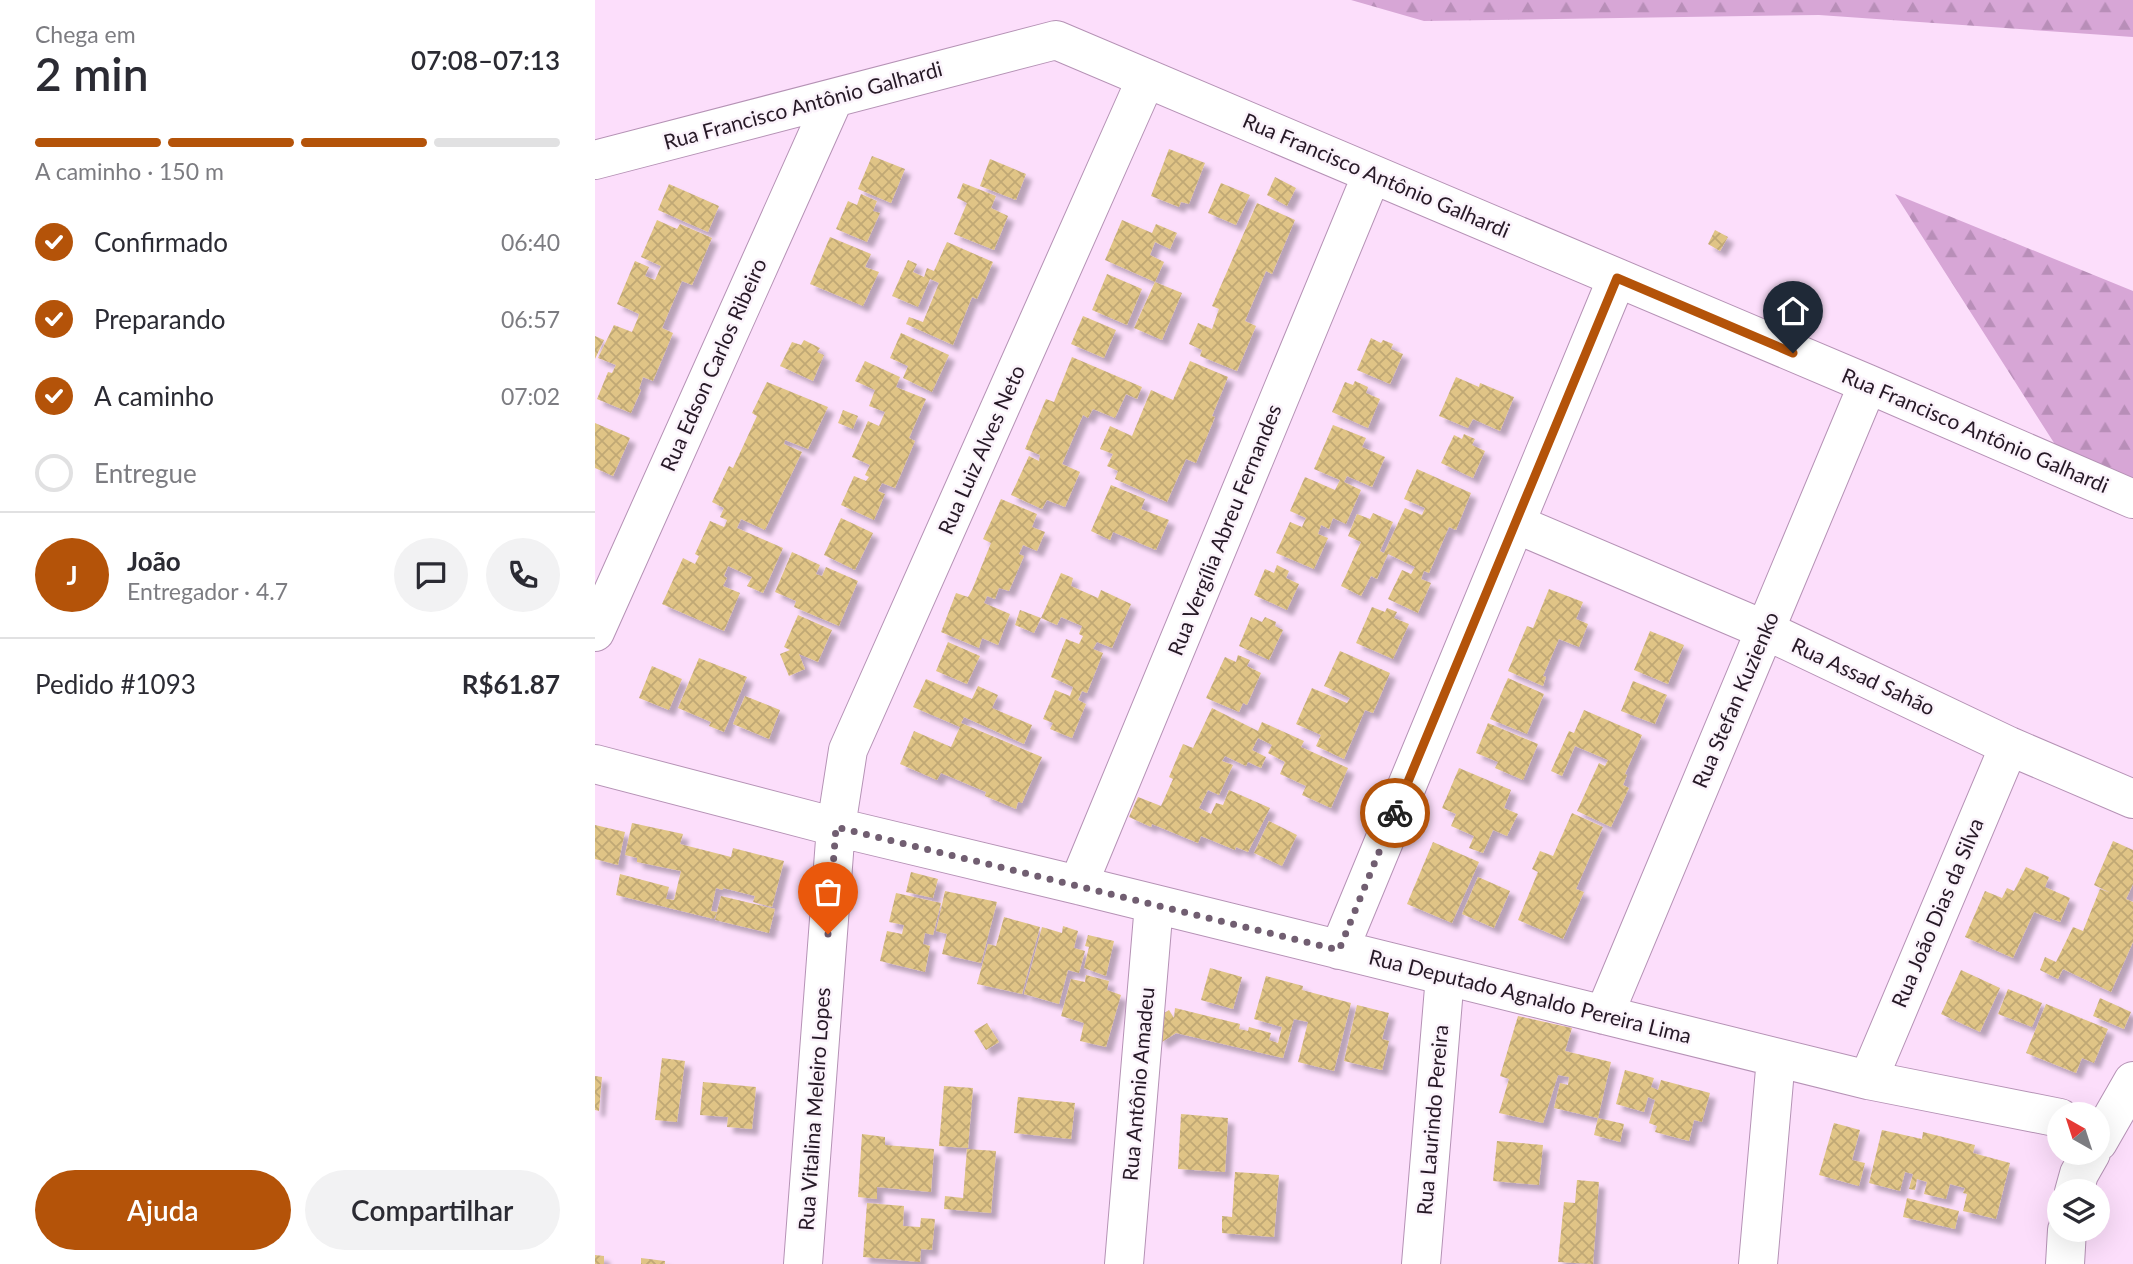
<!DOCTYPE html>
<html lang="pt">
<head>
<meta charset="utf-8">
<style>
  :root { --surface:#fff; --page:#f2f2f3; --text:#2b2b33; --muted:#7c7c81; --line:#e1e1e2; --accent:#b45309 }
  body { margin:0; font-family:Lato,sans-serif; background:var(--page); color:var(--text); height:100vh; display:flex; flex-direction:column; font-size:26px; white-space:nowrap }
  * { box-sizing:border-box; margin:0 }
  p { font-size:23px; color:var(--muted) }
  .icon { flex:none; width:38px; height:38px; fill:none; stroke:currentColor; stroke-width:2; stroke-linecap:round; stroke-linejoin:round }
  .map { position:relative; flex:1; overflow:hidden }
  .side { display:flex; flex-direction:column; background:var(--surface); width:595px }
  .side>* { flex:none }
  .needle { width:46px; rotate:321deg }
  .buttons { position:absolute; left:1452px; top:1102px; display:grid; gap:14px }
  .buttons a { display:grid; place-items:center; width:63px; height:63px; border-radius:50%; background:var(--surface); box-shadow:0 7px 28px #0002; font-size:35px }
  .pin { position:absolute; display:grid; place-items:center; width:60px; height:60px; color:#fff; margin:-72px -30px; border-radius:50% 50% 50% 0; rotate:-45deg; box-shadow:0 0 7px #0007 }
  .pin .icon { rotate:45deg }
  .courier { position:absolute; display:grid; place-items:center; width:70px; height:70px; margin:-35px; border:5px solid #b45309; border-radius:50%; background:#fff; color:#222; box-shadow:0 2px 9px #0007 }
  .headline em { font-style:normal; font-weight:600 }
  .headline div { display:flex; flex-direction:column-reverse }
  .headline { display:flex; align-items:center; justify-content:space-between; height:119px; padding:0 35px }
  h1 { font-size:46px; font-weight:600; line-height:52px }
  .bar { display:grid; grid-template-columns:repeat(4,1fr); gap:10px 7px; align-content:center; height:84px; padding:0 35px }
  .bar i { height:9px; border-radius:5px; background:var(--line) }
  .bar .selected { background:var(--accent) }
  .bar p { grid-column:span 4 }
  .line { display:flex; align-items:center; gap:18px; padding:0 35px; border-top:2px solid var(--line) }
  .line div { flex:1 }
  .round { display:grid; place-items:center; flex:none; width:74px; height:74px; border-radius:37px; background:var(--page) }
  ol { padding:0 35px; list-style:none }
  li { display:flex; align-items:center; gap:21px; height:77px }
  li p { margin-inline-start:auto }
  li .icon { padding:7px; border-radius:50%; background:var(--accent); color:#fff; stroke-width:4 }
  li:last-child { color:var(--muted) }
  li i { width:38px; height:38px; border:4px solid var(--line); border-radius:50% }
  .cta { display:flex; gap:14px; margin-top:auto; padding:14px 35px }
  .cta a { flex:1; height:80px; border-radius:42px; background:var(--accent); color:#fff; font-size:28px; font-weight:600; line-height:80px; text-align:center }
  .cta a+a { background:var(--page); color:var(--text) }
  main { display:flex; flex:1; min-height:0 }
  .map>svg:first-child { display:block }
  .forest { fill:url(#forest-firs) }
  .building { fill:url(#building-cross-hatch); filter:url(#shadow) }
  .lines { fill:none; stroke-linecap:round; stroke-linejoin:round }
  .minor-casing { stroke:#b592b5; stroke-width:40 }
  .minor { stroke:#fff; stroke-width:38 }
  .done { stroke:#715e71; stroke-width:7; stroke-dasharray:0 12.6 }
  .route { stroke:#b45309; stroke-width:9 }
  .labels { text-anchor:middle; stroke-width:5; stroke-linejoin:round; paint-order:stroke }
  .street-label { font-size:21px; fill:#261926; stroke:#fbf3fb }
</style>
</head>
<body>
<main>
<section class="side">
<div class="headline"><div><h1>2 min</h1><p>Chega em</p></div><em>07:08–07:13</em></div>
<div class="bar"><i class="selected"></i><i class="selected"></i><i class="selected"></i><i></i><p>A caminho · 150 m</p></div>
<ol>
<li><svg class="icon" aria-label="check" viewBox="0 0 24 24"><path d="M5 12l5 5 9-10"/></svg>Confirmado<p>06:40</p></li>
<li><svg class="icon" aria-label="check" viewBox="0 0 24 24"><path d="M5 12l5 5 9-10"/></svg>Preparando<p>06:57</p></li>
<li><svg class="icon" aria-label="check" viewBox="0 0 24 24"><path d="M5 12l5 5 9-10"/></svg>A caminho<p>07:02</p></li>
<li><i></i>Entregue</li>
</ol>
<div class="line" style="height:126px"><b class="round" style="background:var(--accent);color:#fff">J</b><div><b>João</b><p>Entregador · 4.7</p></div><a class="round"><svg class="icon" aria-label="chat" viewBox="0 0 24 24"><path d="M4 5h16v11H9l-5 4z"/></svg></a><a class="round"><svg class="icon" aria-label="phone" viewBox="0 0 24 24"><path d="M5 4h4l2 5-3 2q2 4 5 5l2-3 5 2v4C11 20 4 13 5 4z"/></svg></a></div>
<div class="line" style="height:91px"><div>Pedido #1093</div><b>R$61.87</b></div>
<div class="cta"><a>Ajuda</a><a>Compartilhar</a></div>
</section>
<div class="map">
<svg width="1538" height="1264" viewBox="0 0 1538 1264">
  <defs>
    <pattern id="forest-firs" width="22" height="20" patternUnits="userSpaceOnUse" patternTransform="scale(1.75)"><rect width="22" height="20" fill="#d7a6d6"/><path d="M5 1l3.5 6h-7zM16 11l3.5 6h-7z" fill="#b88eb8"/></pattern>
    <pattern id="building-cross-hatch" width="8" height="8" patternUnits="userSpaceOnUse" patternTransform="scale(1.75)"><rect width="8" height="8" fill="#e0c486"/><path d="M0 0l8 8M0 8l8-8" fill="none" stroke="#c0a874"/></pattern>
    <filter id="shadow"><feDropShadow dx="6" dy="6" stdDeviation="2" flood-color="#0004"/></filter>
  </defs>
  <rect width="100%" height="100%" fill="#fcdefb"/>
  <path class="forest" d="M756,0H1538V37L1224,15L829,21Z
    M1300,194L1538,291V492L1477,471Z"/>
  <path class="building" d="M574,149L610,163L594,204L586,202L584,207L556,196Z
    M277,156L310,169L296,203L263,189Z
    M395,159L431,174L421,200L385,186Z
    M680,177L701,188L692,206L672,195Z
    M368,183L401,196L396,208L413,216L399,250L359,234L372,203L362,198Z
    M626,183L655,195L641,225L613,213Z
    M74,184L124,206L113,232L63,210Z
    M266,194L282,201L278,211L285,213L272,242L241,229L253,201L262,205Z
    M662,203L700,220L677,274L671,271L650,321L661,326L642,371L605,356L607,350L594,344L603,323L617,329L624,309L617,306Z
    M62,220L82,229L85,224L117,238L97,285L87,281L67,328L78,333L58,381L48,377L44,389L46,390L36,413L2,399L13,372L17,373L21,365L3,358L19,325L37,332L43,318L44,314L22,304L40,261L54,267L50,276L60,280L64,271L66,266L46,257Z
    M527,220L557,233L561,224L582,233L575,249L560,242L555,255L569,262L560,282L510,260Z
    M1120,230L1133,237L1125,251L1113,244Z
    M235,237L276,254L270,267L284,272L268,306L215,284Z
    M352,242L398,262L382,299L377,297L358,345L311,324L314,317L328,322L344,283L335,279L323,307L297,296L313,260L322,264L318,272L329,277L332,268L339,271Z
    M512,274L547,289L532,325L497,310Z
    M560,282L587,293L567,340L539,328Z
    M488,316L521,330L509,358L476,344Z
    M306,333L354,355L337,392L308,378L313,366L295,358Z
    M0,336L9,340L0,359Z
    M776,338L786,343L788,340L798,344L796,349L808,354L795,384L762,370Z
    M209,340L225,348L222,352L229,355L218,381L185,366L197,342L206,345Z
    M477,357L547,387L542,399L531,394L520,418L498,409L493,418L488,415L467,464L485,472L470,507L452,500L447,509L416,495L434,456L444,461L445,455L430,449L451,399L459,402Z
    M270,361L305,377L301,387L331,399L314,438L320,441L300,488L287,483L283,491L290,494L279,520L246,505L259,476L271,481L274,477L270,475L275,465L257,457L273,421L284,426L290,412L274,406L280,390L260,381Z
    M595,361L633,377L617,416L620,417L601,463L591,459L572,502L520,479L523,471L512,466L518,454L505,449L515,426L537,436L556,390L578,400Z
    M861,377L884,387L885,383L919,397L905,431L878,419L873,428L844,416Z
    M760,381L773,387L771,393L785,399L773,428L737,412L750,382L758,385Z
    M172,382L233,407L213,449L190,440L189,444L207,452L170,530L146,519L142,528L188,548L168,593L152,586L157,577L133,566L129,576L132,578L128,586L145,593L129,631L67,604L88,558L100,564L104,556L100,554L115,521L129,527L131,523L132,520L125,517L129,508L117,502L134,466L138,468L162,416L157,413Z
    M248,410L263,416L258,429L243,423Z
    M0,423L35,438L18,476L0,468Z
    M738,425L771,438L767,447L790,457L777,487L752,476L749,482L766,490L751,524L738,518L734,529L726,525L723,534L733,538L719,569L681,553L695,522L707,527L711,518L695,511L710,477L740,490L745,480L719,469Z
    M869,434L880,439L877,445L890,451L878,478L846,463L859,435L867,439Z
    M822,469L876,493L861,530L854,527L834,573L829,571L826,579L836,583L823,613L793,599L807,570L816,574L820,567L793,554L782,579L776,576L766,596L746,586L766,542L753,536L762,514L775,519L778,513L798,522L785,551L789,553L810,508L827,515L830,508L809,499Z
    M516,485L550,499L546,509L574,520L561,550L518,532L515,540L496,531Z
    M406,499L442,514L437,527L450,532L442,551L428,545L424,554L429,556L414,591L404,588L400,599L392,596L389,603L415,614L403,645L387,638L384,648L346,632L361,593L373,597L377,590L396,543L388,539Z
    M246,518L278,533L260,570L229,555Z
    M197,552L225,565L221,574L227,576L231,567L263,581L244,626L199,607L201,601L180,592Z
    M682,565L694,571L691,578L704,584L692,610L659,595L670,569L679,573Z
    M466,573L478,578L476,586L503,598L506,590L536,604L517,648L502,642L498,649L508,653L492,693L487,691L483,700L491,704L477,738L455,729L458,723L448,719L460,690L475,696L478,687L456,677L471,639L484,644L488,636L484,634L487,626L466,617L462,625L446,618L439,633L420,625L425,610L446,618Z
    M954,589L988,602L981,619L993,624L984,647L964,639L948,676L951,677L948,686L913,671L932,626L938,628Z
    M777,607L790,612L792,608L802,612L799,618L814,624L798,659L761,643Z
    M203,615L237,630L223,662L204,654L210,669L194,676L185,654L195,650L189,647Z
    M656,617L667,622L670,617L681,622L680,626L688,630L674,660L644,646Z
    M1055,631L1089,645L1073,684L1039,670Z
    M353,642L385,656L372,684L341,671Z
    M745,651L795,673L778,713L770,710L749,759L721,746L726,735L701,724L717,688L752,703L755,698L729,686Z
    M643,655L655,660L652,666L666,673L652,705L648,703L644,712L611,698L630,657L641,662Z
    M104,658L152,677L129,732L114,726L116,722L83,708Z
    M57,666L87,679L74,710L44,698Z
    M913,678L949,694L932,734L895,719Z
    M331,679L377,699L383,686L403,695L397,708L437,725L429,744L369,717L366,723L447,757L427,803L423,802L421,809L390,796L391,792L346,773L342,780L305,764L319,731L356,747L365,727L318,707Z
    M1038,681L1072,695L1060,724L1026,711Z
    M150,696L185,710L174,739L138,724Z
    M617,708L663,731L667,722L709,741L706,747L753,768L736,808L707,795L711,786L685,774L690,762L673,753L677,745L663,738L657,750L671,757L666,768L653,762L651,766L630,756L627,761L638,765L624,795L613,790L604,808L616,814L621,803L628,805L634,790L675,808L653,852L641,847L640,850L606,836L603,843L557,824L556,827L534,817L543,797L566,806L578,779L574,777L588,744L598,748Z
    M989,710L1047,735L1030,774L1032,775L1028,785L1034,788L1016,827L982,811L1004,763L1010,766L1013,760L980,746L967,776L956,771L974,731L979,733Z
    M893,723L943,744L928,780L900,768L903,762L881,753Z
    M864,768L916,790L909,808L923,814L912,836L898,830L888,853L874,848L879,836L856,826L861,814L847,808Z
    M977,813L1008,827L981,889L989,892L968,939L923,920L943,872L937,869L945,851L958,856Z
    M674,821L702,835L687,866L659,853Z
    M37,823L88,834L85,844L136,857L138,848L189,861L177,907L158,902L160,896L128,888V890L121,888L116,911L122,912L119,919L21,895L25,874L74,887L71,899L79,900L86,871L42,862V858L30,855Z
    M0,825L30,832L23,865L0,859Z
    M1518,841L1538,850V884L1531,899L1538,902V942L1516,992L1468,969L1463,979L1445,970L1450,957L1461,962L1478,927L1488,931L1505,889L1516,893L1499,885Z
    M838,842L884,862L857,923L812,904Z
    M1431,867L1454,877L1450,887L1475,898L1465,922L1439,912L1418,958L1370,937L1390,891L1407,898L1412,888L1419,891Z
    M316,872L343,879L338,898L311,892Z
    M883,877L915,891L899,928L867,914Z
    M350,891L402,902L386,963L347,954L352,934L341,931Z
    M301,893L346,903L338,935L330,933L328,944L335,946L330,972L285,961L292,931L307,934L309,925L294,922Z
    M126,896L180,909L174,933L120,920Z
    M409,917L445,927L427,994L382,984L393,944L401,946Z
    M468,926L483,931L479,948L490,951L484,973L473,970L464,1004L429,994L447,927L467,933Z
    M493,935L519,941L511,976L489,968L494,947L490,946Z
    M615,968L647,977L638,1009L606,1000Z
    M1366,970L1405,988L1385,1032L1346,1014Z
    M491,975L514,981L512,990L526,995L511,1047L485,1041L489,1023L466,1016L476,979L490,982Z
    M671,976L708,986L707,990L756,1003L739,1071L703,1062L713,1022L699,1019L688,1058L581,1033L567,1042L555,1022L574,1010L579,1018L580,1008L645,1024L644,1029L653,1031L654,1027L676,1033L674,1040L683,1043L687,1027L659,1019Z
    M1413,989L1447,1003L1437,1027L1403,1014Z
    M1505,998L1536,1012L1529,1029L1498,1016Z
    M1451,1004L1513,1029L1499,1063L1487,1058L1481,1073L1431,1053Z
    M762,1005L794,1013L787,1039L794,1041L787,1070L749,1061Z
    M923,1016L977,1028L970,1051L1016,1062L1003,1118L959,1108L965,1083L973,1085L974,1077L963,1075L948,1123L904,1113L914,1079L905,1076Z
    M392,1023L404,1042L391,1050L379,1031Z
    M67,1058L90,1061L82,1122L60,1120Z
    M1030,1070L1059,1078L1056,1087L1063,1090L1066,1080L1115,1093L1107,1122L1099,1120L1094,1141L1060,1132L1062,1126L1054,1123L1060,1100L1053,1097L1049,1112L1021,1104Z
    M0,1076L7,1077L4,1111L0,1110Z
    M108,1082L161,1087L157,1129L132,1127L133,1117L105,1115Z
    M349,1086L378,1088L373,1148L344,1146Z
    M423,1097L480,1103L476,1139L419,1133Z
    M586,1114L633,1118L630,1172L583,1169Z
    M1003,1118L1029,1124L1025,1142L999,1135Z
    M1239,1123L1265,1130L1257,1160L1270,1163L1264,1186L1224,1175Z
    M1287,1130L1327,1139L1328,1132L1380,1145L1378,1153L1415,1163L1401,1219L1368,1211L1372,1194L1368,1193L1370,1188L1355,1184L1351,1199L1329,1194L1332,1182L1322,1179L1320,1190L1314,1189L1318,1174L1310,1172L1305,1191L1274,1183Z
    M267,1134L290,1137V1145L339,1149L336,1192L282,1187V1199L263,1197Z
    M902,1141L948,1145L944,1185L898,1181Z
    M372,1149L401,1151L396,1213L349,1209L350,1196L368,1198Z
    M640,1172L684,1175L679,1237L627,1233V1216L637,1217Z
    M982,1180L1004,1182L998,1264L963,1262L969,1202L980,1203Z
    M1312,1198L1364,1211L1360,1229L1308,1217Z
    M272,1203L309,1206L308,1226L325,1227L326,1218L340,1219L337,1250L326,1249L325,1262L268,1257Z
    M0,1255L9,1256V1264H0Z
    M46,1258L70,1261V1264H46Z"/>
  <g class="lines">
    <defs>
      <path id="minor" d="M0,160L461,40L1273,384L1538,499
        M921,524L1170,630L1414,746L1538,799
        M0,632L239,98
        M0,764L241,827L483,885L1273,1080L1465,1118
        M483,885L777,174
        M744,950L1022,278
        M1009,1015L1273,384
        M1273,1080L1414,746
        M1503,1142L1538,1081
        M1479,1192L1484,1174L1496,1153
        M208,1264L241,827L253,750L551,79
        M529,1264L559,904
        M826,1264L850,976
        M1163,1264L1181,1058
        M1470,1264L1472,1230"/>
    </defs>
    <use href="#minor" class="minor-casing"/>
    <use href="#minor" class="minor"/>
  </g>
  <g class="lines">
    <path class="done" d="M233,934L241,827L744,950L800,813"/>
    <path class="route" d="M800,813L1022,278L1198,353"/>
  </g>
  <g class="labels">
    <g class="street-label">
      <text transform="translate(208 106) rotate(-15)" y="7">Rua Francisco Antônio Galhardi</text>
      <text transform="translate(781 176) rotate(23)" y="7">Rua Francisco Antônio Galhardi</text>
      <text transform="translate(119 365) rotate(-66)" y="7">Rua Edson Carlos Ribeiro</text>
      <text transform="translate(1380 431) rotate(23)" y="7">Rua Francisco Antônio Galhardi</text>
      <text transform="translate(387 450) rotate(-66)" y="7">Rua Luiz Alves Neto</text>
      <text transform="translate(630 530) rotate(-68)" y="7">Rua Vergília Abreu Fernandes</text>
      <text transform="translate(1268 677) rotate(25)" y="7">Rua Assad Sahão</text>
      <text transform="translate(1141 700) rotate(-67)" y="7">Rua Stefan Kuzienko</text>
      <text transform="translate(1343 913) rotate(-67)" y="7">Rua João Dias da Silva</text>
      <text transform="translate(935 997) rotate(14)" y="7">Rua Deputado Agnaldo Pereira Lima</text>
      <text transform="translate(544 1084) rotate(-85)" y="7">Rua Antônio Amadeu</text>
      <text transform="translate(220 1109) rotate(-86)" y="7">Rua Vitalina Meleiro Lopes</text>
      <text transform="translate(838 1120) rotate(-85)" y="7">Rua Laurindo Pereira</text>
    </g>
  </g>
</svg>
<div class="buttons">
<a><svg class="needle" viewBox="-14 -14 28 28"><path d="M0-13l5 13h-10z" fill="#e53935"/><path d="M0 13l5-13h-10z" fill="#7c7c81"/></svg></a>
<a><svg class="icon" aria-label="layers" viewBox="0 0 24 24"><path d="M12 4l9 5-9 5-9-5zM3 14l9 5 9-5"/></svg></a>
</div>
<div class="pin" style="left:233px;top:934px;background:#ea580c"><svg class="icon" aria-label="bag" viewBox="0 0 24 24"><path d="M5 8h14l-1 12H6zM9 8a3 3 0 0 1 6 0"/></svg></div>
<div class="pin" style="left:1198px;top:353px;background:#1f2937"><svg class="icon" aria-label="home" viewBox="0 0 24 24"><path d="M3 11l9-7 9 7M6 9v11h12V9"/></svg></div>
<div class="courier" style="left:800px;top:813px"><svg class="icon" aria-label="bike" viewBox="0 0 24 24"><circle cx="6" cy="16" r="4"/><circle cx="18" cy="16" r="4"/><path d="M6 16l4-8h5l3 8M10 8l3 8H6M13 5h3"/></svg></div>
</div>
</main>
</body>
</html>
